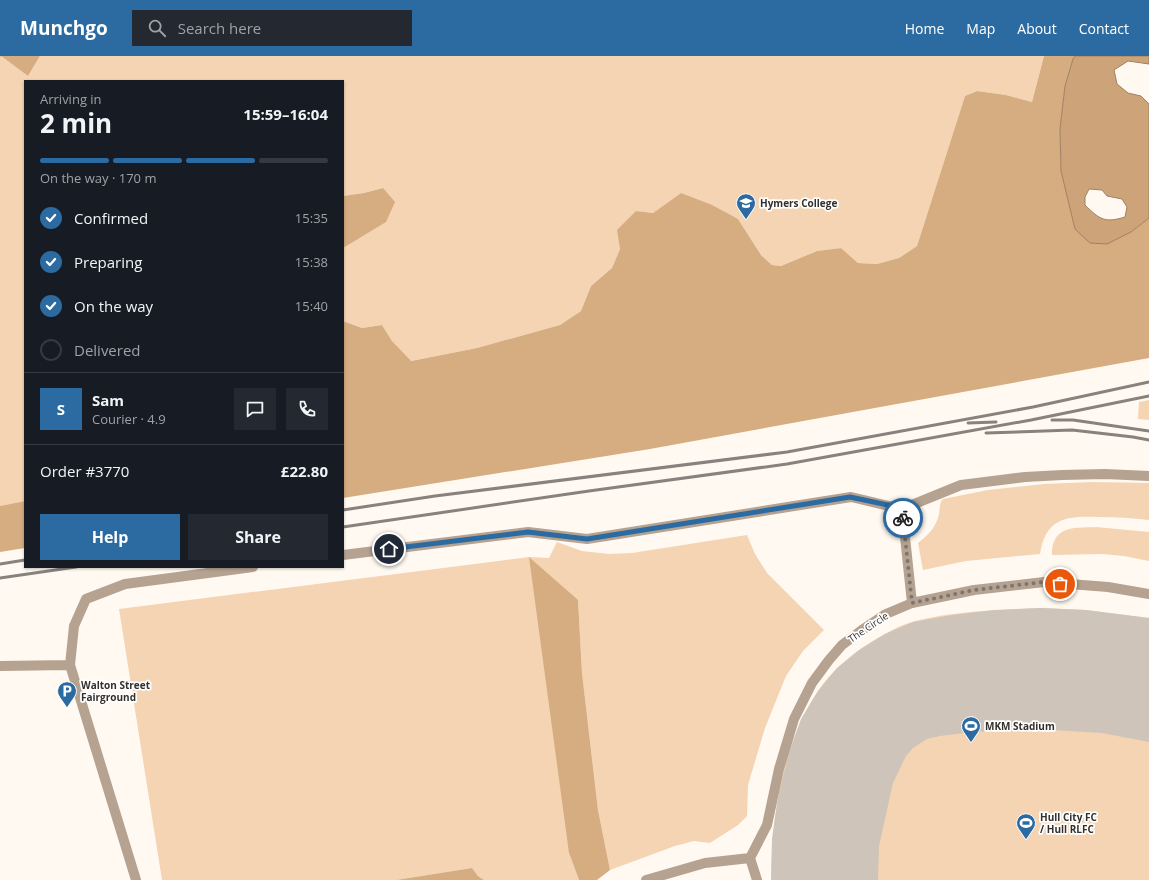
<!DOCTYPE html>
<html lang="en">
<head>
<meta charset="utf-8">
<style>
  :root { --surface:#171b24; --page:#242831; --text:#f1f3f6; --muted:#9ea1a6; --line:#363941; --accent:#2b6ba1 }
  body { margin:0; font-family:"Open Sans",sans-serif; background:var(--page); color:var(--text); height:100vh; display:flex; flex-direction:column; font-size:15px; white-space:nowrap }
  * { box-sizing:border-box; margin:0 }
  p { font-size:13px; color:var(--muted) }
  .icon { flex:none; width:22px; height:22px; fill:none; stroke:currentColor; stroke-width:2; stroke-linecap:round; stroke-linejoin:round }
  .map { position:relative; flex:1; overflow:hidden }
  .panel { position:absolute; left:24px; top:24px; width:320px; height:488px; display:flex; flex-direction:column; background:var(--surface); border-radius:0px; box-shadow:0 1px 3px #0004 }
  .panel>* { flex:none }
  .pin { position:absolute; display:grid; place-items:center; width:34px; height:34px; color:#fff; margin:-17px; border:2px solid #fff; border-radius:50%; box-shadow:0 1px 4px #0007 }
  .courier { position:absolute; display:grid; place-items:center; width:40px; height:40px; margin:-20px; border:3px solid #2b6ba1; border-radius:50%; background:#fff; color:#222; box-shadow:0 1px 5px #0007 }
  .head em { font-style:normal; font-weight:700 }
  .head div { display:flex; flex-direction:column-reverse }
  .head { display:flex; align-items:center; justify-content:space-between; height:68px; padding:0 16px }
  h1 { font-size:26px; font-weight:700; line-height:30px }
  .bar { display:grid; grid-template-columns:repeat(4,1fr); gap:6px 4px; align-content:center; height:48px; padding:0 16px }
  .bar i { height:5px; border-radius:3px; background:var(--line) }
  .bar .on { background:var(--accent) }
  .bar p { grid-column:span 4 }
  .line { display:flex; align-items:center; gap:10px; padding:0 16px; border-top:1px solid var(--line) }
  .line div { flex:1 }
  .round { display:grid; place-items:center; flex:none; width:42px; height:42px; border-radius:0px; background:var(--page) }
  ol { padding:0 16px; list-style:none }
  li { display:flex; align-items:center; gap:12px; height:44px }
  li p { margin-inline-start:auto }
  li .icon { padding:4px; border-radius:50%; background:var(--accent); color:#fff; stroke-width:4 }
  li:last-child { color:var(--muted) }
  li i { width:22px; height:22px; border:2px solid var(--line); border-radius:50% }
  .primary-button { display:flex; gap:8px; margin-top:auto; padding:8px 16px }
  .primary-button a { flex:1; height:46px; border-radius:0px; background:var(--accent); color:#fff; font-size:16px; font-weight:700; line-height:46px; text-align:center }
  .primary-button a+a { background:var(--page); color:var(--text) }
  header { display:flex; align-items:center; gap:24px; box-sizing:border-box; height:56px; padding:0 20px; background:var(--accent); color:#fff }
  header strong { font-size:19px }
  nav { display:flex; gap:22px; margin-inline-start:auto; font-size:14px }
  .search { width:280px; height:36px; background:var(--page); display:flex; align-items:center; gap:10px; box-sizing:border-box; padding:0 14px; border-radius:0px; color:var(--muted); font-size:15px }
  .map>svg:first-child { display:block }
  .green { fill:#f4d4b3 }
  .forest { fill:#d6ac81 }
  .water { fill:#cda479; stroke:#9f8162; fill-rule:evenodd }
  .building { fill:#cec4ba }
  .lines { fill:none; stroke-linecap:round; stroke-linejoin:round }
  .minor { stroke:#b5a290; stroke-width:10 }
  .rail { stroke:#87827d; stroke-width:3 }
  .done { stroke:#7b7671; stroke-width:4; stroke-dasharray:0 7.2 }
  .route { stroke:#2b6ba1; stroke-width:5 }
  .labels { text-anchor:middle; stroke-width:3.5; stroke-linejoin:round; paint-order:stroke }
  .poi-label { font-size:10px; font-weight:bold; fill:#34302c; stroke:#fff; text-anchor:start }
  .street-label { font-size:10px; fill:#34302c; stroke:#fff }
</style>
</head>
<body>
<header>
<strong>Munchgo</strong>
<div class="search"><svg class="icon" aria-label="search" viewBox="0 0 24 24"><circle cx="10" cy="10" r="6"/><path d="M15 15l6 6"/></svg>Search here</div>
<nav><a>Home</a><a>Map</a><a>About</a><a>Contact</a></nav>
</header>
<div class="map">
<svg width="1149" height="824" viewBox="0 0 1149 824">
  <rect width="100%" height="100%" fill="#fff9f2"/>
  <path class="green" d="M1,0L28,20L40,0H1044L1032,46L1006,39L977,35L965,40L917,190L899,202L877,208L858,207L841,192L817,195L781,210L772,209L761,199L738,163L681,137L653,157L636,155L612,212L591,230L581,255L560,269L477,292L410,305L392,285L382,269L362,272L343,265V192L356,183L383,132L364,137L343,140V25H25V445L0,450V2Z
    M1149,344V364L1138,363L1139,346Z
    M1092,426L1149,427V464C1132,462 1116,461 1099,461C1067,460 1046,461 1040,498L966,505L923,514L918,487C928,479 936,472 939,458C940,453 939,447 943,443L988,434L1044,428Z
    M1096,471L1149,476V505L1124,500L1102,498L1052,499C1052,495 1052,489 1054,486C1060,469 1081,472 1096,471Z
    M747,479L755,498L767,517L824,574L803,595L786,620L765,672L748,729L747,760L738,769L710,787L694,785L675,790L610,814L598,754L582,617L578,544L569,797L579,824H484L478,820L472,812L396,824H162L119,553L529,501L549,502L557,486L582,495L609,498L632,497Z
    M1041,552L1086,554L1149,562V824H771C772,760 781,689 818,635C831,615 851,599 871,586C884,578 900,569 915,565C956,555 999,554 1041,552Z"/>
  <path class="forest" d="M0,0H40L28,20L1,0L0,2Z
    M1044,0H1075L1073,3L1065,30L1060,73L1061,115L1075,173L1131,176L1149,162V302L650,393L343,442V265L362,272L382,269L392,285L411,305L477,292L560,269L581,255L591,230L612,212L620,193L617,174L636,155L653,157L681,137L712,149L738,163L761,199L772,209L781,210L817,195L841,192L858,207L877,208L899,202L917,190L965,40L977,35L1006,39L1032,46Z
    M383,132L395,146L386,166L343,192V140L364,137Z
    M25,445V492L0,496V450Z
    M529,501L578,544L582,617L598,754L610,814L597,824H579L569,797Z
    M472,812L478,820L484,824H396Z"/>
  <path class="water" d="M1075,0H1149V8L1128,5L1114,14L1117,28L1128,37L1141,40L1149,48V162L1131,176L1107,188L1090,187L1075,173L1061,115L1060,73L1065,30L1073,3ZM1089,133L1102,134L1107,140L1122,143L1127,151L1125,161C1105,167 1100,164 1085,149V141Z"/>
  <path class="building" d="M1041,552L1086,554L1149,562V686L1102,677L1036,673L973,676L940,680L927,683L913,692L906,700L893,727L879,790L878,824H771L772,783L775,761L779,737L789,697L801,663L818,635L837,612L859,594L885,578L913,566L952,559L994,554Z"/>
  <g class="lines">
    <path class="minor" d="M902,453L912,547
      M343,499L528,476L587,483L851,441L902,453L961,429L1025,421L1062,419L1105,418L1149,420
      M0,610L70,609
      M136,824L70,609L74,570L86,543L125,528L253,511
      M646,824L705,807L750,802
      M757,824L750,802L767,769L779,713L794,663L812,627L829,604L842,589L862,574L886,558L912,547L974,534L1044,526L1108,531L1149,538"/>
    <path class="rail" d="M1052,364H1073L1149,375
      M968,367L996,366
      M986,377L1072,374L1133,381L1149,384
      M343,454L435,440L787,396L1033,351L1149,326
      M343,471L589,435L787,408L1031,364L1149,340
      M0,508L25,504
      M0,522L76,511"/>
  </g>
  <g class="lines">
    <path class="done" d="M903,462L912,547L974,534L1044,526L1060,528"/>
    <path class="route" d="M389,493L528,476L587,483L850,441L902,452L903,462"/>
  </g>
  <defs>
    <symbol id="school-pin" viewBox="-11 -11 22 30"><path d="M0 17L-7.5 6A9.5 9.5 0 1 1 7.5 6Z" fill="#2b6ba1" stroke="#fff"/><path d="M0-5L7-2L0 1L-7-2ZM-4 1L0 2.5L4 1V4Q0 6-4 4Z" fill="#fff"/></symbol>
    <symbol id="parking-pin" viewBox="-11 -11 22 30"><path d="M0 17L-7.5 6A9.5 9.5 0 1 1 7.5 6Z" fill="#2b6ba1" stroke="#fff"/><path d="M-3.5-5.5H1a3.5 3.5 0 0 1 0 7H-1V5.5H-3.5ZM-1-3.4V-.6H.8a1.4 1.4 0 0 0 0-2.8Z" fill="#fff"/></symbol>
    <symbol id="stadium-pin" viewBox="-11 -11 22 30"><path d="M0 17L-7.5 6A9.5 9.5 0 1 1 7.5 6Z" fill="#2b6ba1" stroke="#fff"/><path d="M0-5a6.5 5 0 1 0 0 10a6.5 5 0 1 0 0-10ZM-3.5-1.8h7v3.6h-7Z" fill="#fff"/></symbol>
  </defs>
  <g fill-rule="evenodd">
    <use href="#school-pin" x="735" y="136" width="22" height="30"/>
    <use href="#parking-pin" x="56" y="624" width="22" height="30"/>
    <use href="#stadium-pin" x="960" y="659" width="22" height="30"/>
    <use href="#stadium-pin" x="1015" y="756" width="22" height="30"/>
  </g>
  <g class="labels">
    <g class="poi-label">
      <text x="760" y="151">Hymers College</text>
      <text x="81" y="633">Walton Street<tspan x="81" dy="12">Fairground</tspan></text>
      <text x="985" y="674">MKM Stadium</text>
      <text x="1040" y="765">Hull City FC<tspan x="1040" dy="12">/ Hull RLFC</tspan></text>
    </g>
    <g class="street-label">
      <text transform="translate(868 571) rotate(-34)" y="4">The Circle</text>
    </g>
  </g>
</svg>
<div class="pin" style="left:1060px;top:528px;background:#ea580c"><svg class="icon" aria-label="bag" viewBox="0 0 24 24"><path d="M5 8h14l-1 12H6zM9 8a3 3 0 0 1 6 0"/></svg></div>
<div class="pin" style="left:389px;top:493px;background:#1f2937"><svg class="icon" aria-label="home" viewBox="0 0 24 24"><path d="M3 11l9-7 9 7M6 9v11h12V9"/></svg></div>
<div class="courier" style="left:903px;top:462px"><svg class="icon" aria-label="bike" viewBox="0 0 24 24"><circle cx="6" cy="16" r="4"/><circle cx="18" cy="16" r="4"/><path d="M6 16l4-8h5l3 8M10 8l3 8H6M13 5h3"/></svg></div>
<section class="panel">
<div class="head"><div><h1>2 min</h1><p>Arriving in</p></div><em>15:59–16:04</em></div>
<div class="bar"><i class="on"></i><i class="on"></i><i class="on"></i><i></i><p>On the way · 170 m</p></div>
<ol>
<li><svg class="icon" aria-label="check" viewBox="0 0 24 24"><path d="M5 12l5 5 9-10"/></svg>Confirmed<p>15:35</p></li>
<li><svg class="icon" aria-label="check" viewBox="0 0 24 24"><path d="M5 12l5 5 9-10"/></svg>Preparing<p>15:38</p></li>
<li><svg class="icon" aria-label="check" viewBox="0 0 24 24"><path d="M5 12l5 5 9-10"/></svg>On the way<p>15:40</p></li>
<li><i></i>Delivered</li>
</ol>
<div class="line" style="height:72px"><b class="round" style="background:var(--accent);color:#fff">S</b><div><b>Sam</b><p>Courier · 4.9</p></div><a class="round"><svg class="icon" aria-label="chat" viewBox="0 0 24 24"><path d="M4 5h16v11H9l-5 4z"/></svg></a><a class="round"><svg class="icon" aria-label="phone" viewBox="0 0 24 24"><path d="M5 4h4l2 5-3 2q2 4 5 5l2-3 5 2v4C11 20 4 13 5 4z"/></svg></a></div>
<div class="line" style="height:52px"><div>Order #3770</div><b>£22.80</b></div>
<div class="primary-button"><a>Help</a><a>Share</a></div>
</section>
</div>
</body>
</html>
